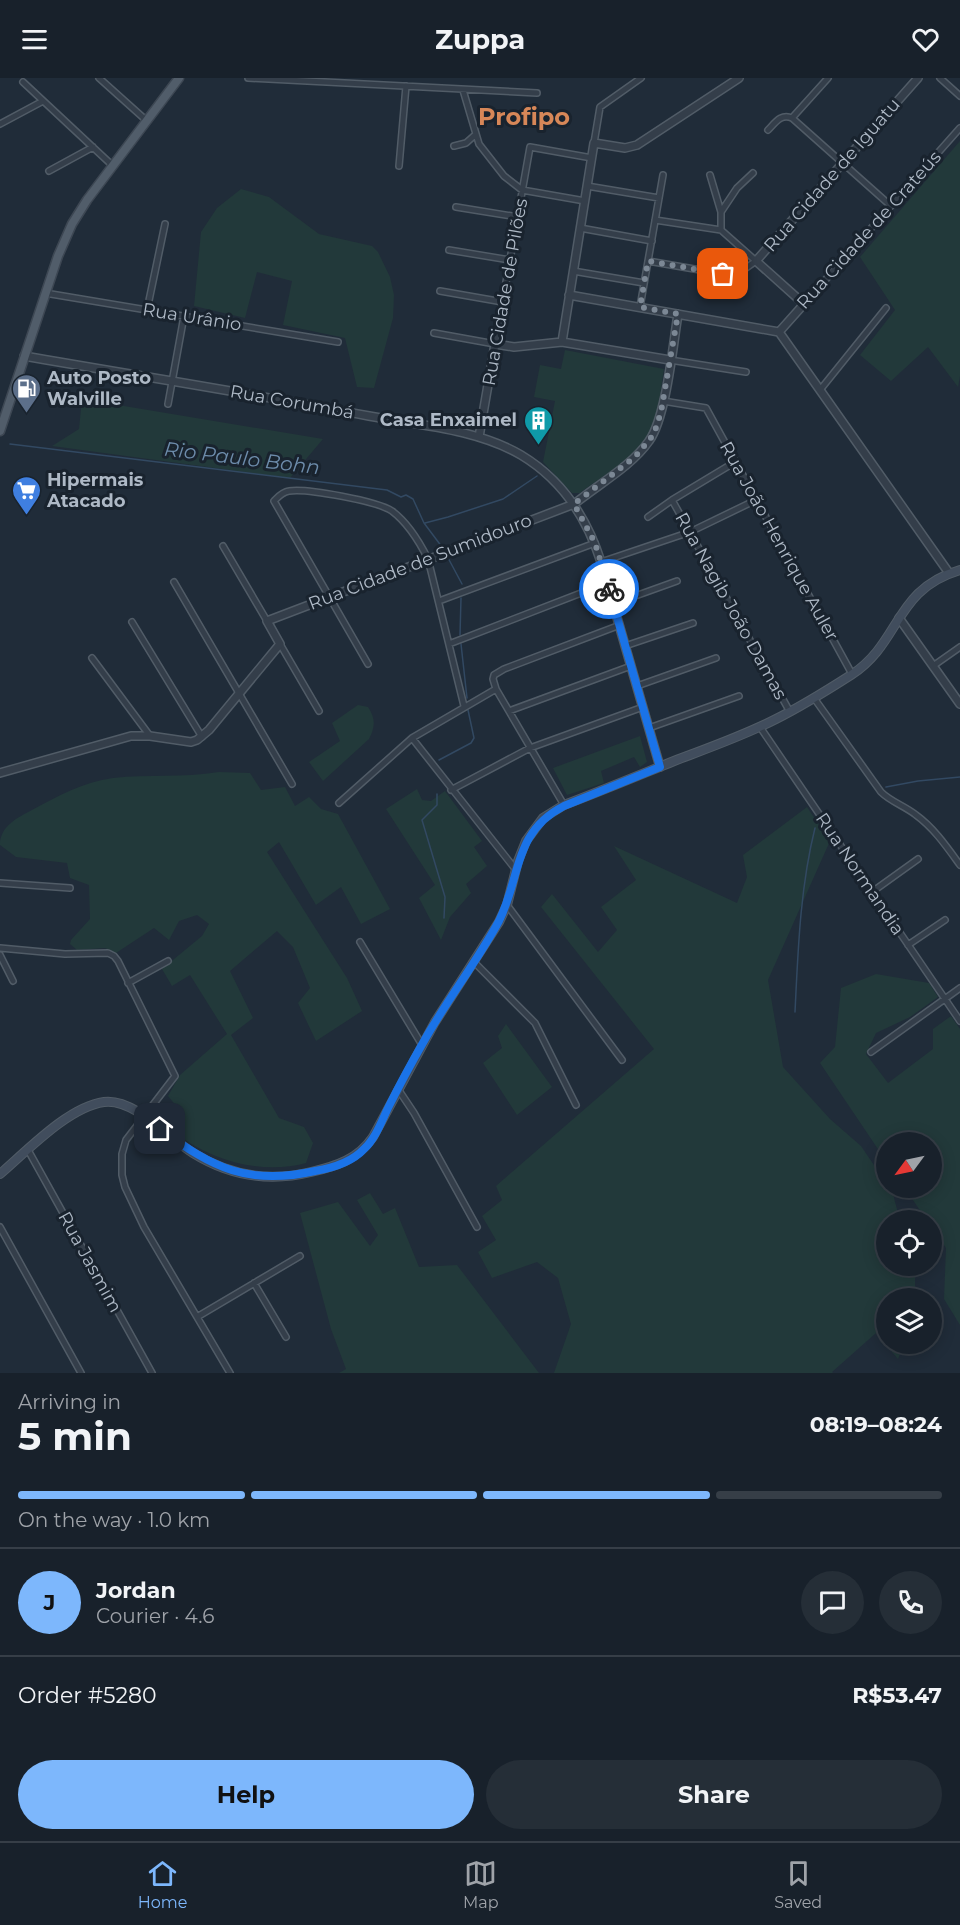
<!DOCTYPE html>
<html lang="en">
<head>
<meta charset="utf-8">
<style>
  :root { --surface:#18212b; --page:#252e37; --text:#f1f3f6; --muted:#9fa3a9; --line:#363e47; --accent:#7db7fc }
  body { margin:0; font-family:Montserrat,sans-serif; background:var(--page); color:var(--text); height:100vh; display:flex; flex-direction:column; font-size:22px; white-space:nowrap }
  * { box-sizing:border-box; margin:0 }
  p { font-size:20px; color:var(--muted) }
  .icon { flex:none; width:33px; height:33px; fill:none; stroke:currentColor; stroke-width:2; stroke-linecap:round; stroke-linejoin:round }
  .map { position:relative; height:1295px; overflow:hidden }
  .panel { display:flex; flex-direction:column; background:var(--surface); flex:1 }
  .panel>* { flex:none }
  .needle { width:39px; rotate:237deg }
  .fabs { position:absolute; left:876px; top:1054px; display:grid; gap:12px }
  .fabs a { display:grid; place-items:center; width:66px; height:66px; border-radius:50%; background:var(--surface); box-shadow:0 3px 15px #0003,0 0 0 2px var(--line); font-size:30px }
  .pin { position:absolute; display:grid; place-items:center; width:51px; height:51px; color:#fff; margin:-26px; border-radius:12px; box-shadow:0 3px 9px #0006 }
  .courier { position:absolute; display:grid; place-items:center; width:60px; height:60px; margin:-30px; border:4px solid #1a73e8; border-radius:50%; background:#fff; color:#222; box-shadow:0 2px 8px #0007 }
  .headline em { font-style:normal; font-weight:700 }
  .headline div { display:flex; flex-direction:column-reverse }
  .headline { display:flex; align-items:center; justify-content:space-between; height:102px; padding:0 18px }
  h1 { font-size:39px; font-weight:700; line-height:45px }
  .bar { display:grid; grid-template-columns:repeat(4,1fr); gap:9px 6px; align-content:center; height:72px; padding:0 18px }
  .bar i { height:8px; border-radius:4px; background:var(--line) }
  .bar .active { background:var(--accent) }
  .bar p { grid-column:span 4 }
  .line { display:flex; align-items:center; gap:15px; padding:0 18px; border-top:2px solid var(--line) }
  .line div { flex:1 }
  .round { display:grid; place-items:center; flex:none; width:63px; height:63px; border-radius:32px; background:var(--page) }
  .primary-button { display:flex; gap:12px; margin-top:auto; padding:12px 18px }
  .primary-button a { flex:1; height:69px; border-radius:36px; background:var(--accent); color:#111; font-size:24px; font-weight:700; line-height:69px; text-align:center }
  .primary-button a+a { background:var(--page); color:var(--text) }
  header { display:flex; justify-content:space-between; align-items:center; height:78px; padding:0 18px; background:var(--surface); font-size:27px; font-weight:700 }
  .tabs { display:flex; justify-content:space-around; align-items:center; height:84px; border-top:2px solid var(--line); background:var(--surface); font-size:16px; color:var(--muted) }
  .tabs a { display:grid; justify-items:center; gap:3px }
  .tabs .active { color:var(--accent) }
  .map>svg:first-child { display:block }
  .green { fill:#22393a }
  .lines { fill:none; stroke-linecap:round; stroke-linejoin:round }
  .stream { stroke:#324962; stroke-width:1.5 }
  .minor-casing { stroke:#515c67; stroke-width:8 }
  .tertiary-casing { stroke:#515c67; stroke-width:10 }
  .secondary-casing { stroke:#515c67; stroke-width:10 }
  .primary-casing { stroke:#3d4753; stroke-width:11 }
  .minor { stroke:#343e4a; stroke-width:5 }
  .tertiary { stroke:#343e4a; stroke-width:7 }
  .secondary { stroke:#414d5d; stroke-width:8 }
  .primary { stroke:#515d6a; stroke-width:8 }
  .done { stroke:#7c8895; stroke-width:6; stroke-dasharray:0 10.8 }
  .route { stroke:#1a73e8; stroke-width:8 }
  .labels { text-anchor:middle; stroke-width:6; stroke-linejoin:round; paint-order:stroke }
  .street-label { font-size:18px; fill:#aeb9c6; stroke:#19232e }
  .poi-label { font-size:18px; font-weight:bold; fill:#aeb9c6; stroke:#19232e; text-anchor:start }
  .water-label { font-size:20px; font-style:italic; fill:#6d8cab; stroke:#19232e }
  .district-label { font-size:24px; font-weight:bold; fill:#d78758; stroke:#19232e }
</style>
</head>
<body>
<header><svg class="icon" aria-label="menu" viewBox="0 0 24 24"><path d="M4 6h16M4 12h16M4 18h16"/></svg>Zuppa<svg class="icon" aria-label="heart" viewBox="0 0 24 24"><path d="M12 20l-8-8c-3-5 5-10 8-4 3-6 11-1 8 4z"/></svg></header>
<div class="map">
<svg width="960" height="1295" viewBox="0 0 960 1295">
  <rect width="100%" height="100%" fill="#202c39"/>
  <path class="green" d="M960,63V298L958,309L928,269L891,303L860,277L895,232L860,179Z
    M241,111L269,119L319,156L372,168L378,174L390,199L394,217L393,240L374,310L357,309L345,260L283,247L292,203L257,194L245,240L194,228L201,154L217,130Z
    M565,272L664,291C660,316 658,346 642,366C629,383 597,402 580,415H572L543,384L555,323L534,319L540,287L561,291Z
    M82,321L323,361L290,400L52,368L79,351Z
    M358,627L368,629C376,641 375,649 369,661L323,703L309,684L340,663L332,645Z
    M640,658L647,684L640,689L634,679L601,693L604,705L567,717L553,690Z
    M219,694L250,695L261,712L285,709L295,728L309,719L321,731L338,736L390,831L361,846L341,809L316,827L279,764L267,774L347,900L362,933L316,963L298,925L310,910L293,869L277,853L230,893L253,940L231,957L279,1040L304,1049L313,1065L306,1085C262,1097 212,1083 177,1056L182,1035L168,1018L180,997L227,956L190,897L172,908L162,891L202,858L209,846L197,837L179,843L169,862L154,850L116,875L105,870L77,872L70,866L71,862L90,841L89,807L70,800L67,785L16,779L0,767C0,748 17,740 32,732C58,718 83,704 113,700C149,696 182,700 219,694Z
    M417,711L422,722L431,723L445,713L482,763L474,769L487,788L466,806L471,815L450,839L441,862L419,820L435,807L386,731Z
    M807,729L830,763L768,902L783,989L830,1041L861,1068L886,1105V1110L892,1112L900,1143H886V1188H915V1221H886V1266H904L898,1281L876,1255L832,1294L833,1295H554L571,1246L558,1200L537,1184L492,1200L478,1174L496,1162L482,1138L502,1122L496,1108L654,971L541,829L552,816L598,874L617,852L601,829L636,802L614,768L737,825L747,799L743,777Z
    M876,896L929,905L938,919L910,939L876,955L866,976L888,1005L933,971V951L951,938L960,951V1247L944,1221L946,1170L932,1149V1143H927L905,1110H932V1065H886V1083L820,985L835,969L841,910Z
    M506,946L552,1009L517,1037L483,985L502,970L498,958Z
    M370,1115L383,1136L395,1130L419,1189L457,1187L539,1295H339L346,1291L331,1251L300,1135L338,1124L370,1168L378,1157L357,1122Z"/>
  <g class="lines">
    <path class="stream" d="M10,366L387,412L401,419L406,417L413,421L424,445L442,469
      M425,445L448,439L503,421L537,398
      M447,478L462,506
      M460,557L461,520
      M461,566L467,620
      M439,682L471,665L474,660L468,632
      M886,709L918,703L960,699
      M437,716V727L422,742L445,819L444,840
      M795,934C798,873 800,810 815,750"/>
    <defs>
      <path id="minor" d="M99,0L147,43
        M248,0L537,15
        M940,0L960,18
        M23,4L113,88
        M463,12L479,66L504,98L522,112L585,123
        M792,40L828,0
        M0,46L43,23
        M768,52C775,45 781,35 792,40L891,128
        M594,65L600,29L641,0
        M454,68L466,65L475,57
        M399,88L406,8
        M49,93L93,69
        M710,97L721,134
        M587,108L659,120
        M456,129L518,139
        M580,150L652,163
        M721,152V134L737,110L753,95
        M449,172L510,182
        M648,183L729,197L739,195L756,183L721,152L655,142
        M573,193L644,205
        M440,213L503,224
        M45,215L338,264
        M804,226L960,50
        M640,229L663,97
        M147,232L165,146
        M434,255L495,266L530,69L592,80
        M670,282L746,294
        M820,312L886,230
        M663,323L706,330L852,596
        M168,326L184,238
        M672,422L790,634
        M648,439L672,422L735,384
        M223,468L267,543
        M601,484L690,454L756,422
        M174,504L292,706
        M439,523L595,465
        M613,526L677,503
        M132,544L202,659
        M280,566L319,633
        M449,566L607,505
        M625,568L693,545
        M92,580L150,658
        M368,586L274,423C278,419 282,414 289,413C306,410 377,423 392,433C408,445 419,463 428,481L464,628
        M933,588L960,569
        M637,608L716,580
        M814,620L881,714C891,724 905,728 916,737C934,750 947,769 960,787
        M509,633L631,588
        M760,649L960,943
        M649,650L739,618
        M412,660L516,792
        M451,712L530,670L643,629
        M339,725L412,660L496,611
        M564,727L496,611L493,601L494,597L504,591L620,547
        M0,805L70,810
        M872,814L918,781
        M507,827L622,982
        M360,864L422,967
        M908,867L945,842
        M0,870L65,876L108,875L114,878L118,883L175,998L126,1062L122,1076V1097L125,1109L144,1149L230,1295
        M0,877L13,903
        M474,884L535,945L576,1027
        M128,905L168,883
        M871,974L960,910
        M398,1011L414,1035L477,1149
        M28,1072L152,1295
        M0,1149L81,1295
        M254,1205L286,1259
        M197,1239L300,1178"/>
      <path id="tertiary" d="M569,217L779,254L949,495
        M779,254L804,226L756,183L918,0
        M562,264L594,65L625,70L637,67L739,0
        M24,278C139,298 254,316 369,338C418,347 477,351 521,377C561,401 587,440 601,484L660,689
        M479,359L495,266L514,269L562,264L670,282
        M899,540L960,626
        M0,695L131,658H150L191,664L197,662L209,652L280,566L267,543L574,426L582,420C604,403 633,386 649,363C666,340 673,267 678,236"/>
      <path id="secondary" d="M0,1096C27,1073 68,1029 104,1024C134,1020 169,1060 193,1075C230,1098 270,1104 311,1094C337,1088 358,1081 373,1059L435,944L499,844L507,827L518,783L526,763L543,740L564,727C601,713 637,698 674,683C708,670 743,658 776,641C802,628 826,613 851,597C901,565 894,511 960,492"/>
      <path id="primary" d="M0,353L58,178L72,146L87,122L179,0"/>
    </defs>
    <use href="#minor" class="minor-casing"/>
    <use href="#tertiary" class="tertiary-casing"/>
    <use href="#secondary" class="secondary-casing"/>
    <use href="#primary" class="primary-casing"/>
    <use href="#minor" class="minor"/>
    <use href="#tertiary" class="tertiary"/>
    <use href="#secondary" class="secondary"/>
    <use href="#primary" class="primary"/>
  </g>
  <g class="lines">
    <path class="done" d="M609,511L595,465L574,426L635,379L654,356L661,334L678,236L640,229L648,183L723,196"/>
    <path class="route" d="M160,1051C213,1090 248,1108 315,1093C333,1090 352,1084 364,1071C376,1060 382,1042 389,1028C400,1006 412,984 424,963C447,922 476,885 499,843C521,799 513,754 564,728L660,689L609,511"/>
  </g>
  <defs>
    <symbol id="fuel-pin" viewBox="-11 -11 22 30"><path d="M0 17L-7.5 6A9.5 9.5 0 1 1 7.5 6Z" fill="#5c6f8a" stroke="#19232e"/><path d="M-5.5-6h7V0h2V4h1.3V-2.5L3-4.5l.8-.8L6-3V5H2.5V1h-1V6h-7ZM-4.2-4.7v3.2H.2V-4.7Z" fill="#fff"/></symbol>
    <symbol id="building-pin" viewBox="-11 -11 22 30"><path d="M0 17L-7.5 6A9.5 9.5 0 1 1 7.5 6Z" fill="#0f9aa8" stroke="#19232e"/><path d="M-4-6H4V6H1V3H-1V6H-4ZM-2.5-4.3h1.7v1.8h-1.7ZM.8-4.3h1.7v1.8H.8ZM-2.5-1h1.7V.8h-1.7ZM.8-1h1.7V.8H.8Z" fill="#fff"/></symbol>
    <symbol id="supermarket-pin" viewBox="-11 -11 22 30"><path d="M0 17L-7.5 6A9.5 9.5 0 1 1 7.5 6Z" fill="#3f7fe0" stroke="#19232e"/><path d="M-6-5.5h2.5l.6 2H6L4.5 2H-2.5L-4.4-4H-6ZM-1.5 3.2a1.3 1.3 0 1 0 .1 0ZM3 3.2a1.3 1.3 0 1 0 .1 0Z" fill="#fff"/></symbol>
  </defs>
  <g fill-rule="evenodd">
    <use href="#fuel-pin" x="10" y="294" width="33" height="45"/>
    <use href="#building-pin" x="522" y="326" width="33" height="45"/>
    <use href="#supermarket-pin" x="10" y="396" width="33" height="45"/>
  </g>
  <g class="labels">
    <g class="street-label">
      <text transform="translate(832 97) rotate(-49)" y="6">Rua Cidade de Iguatu</text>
      <text transform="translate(869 152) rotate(-48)" y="6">Rua Cidade de Crateús</text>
      <text transform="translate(505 214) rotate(-80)" y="6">Rua Cidade de Pilões</text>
      <text transform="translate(192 239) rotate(9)" y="6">Rua Urânio</text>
      <text transform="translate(292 324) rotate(10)" y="6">Rua Corumbá</text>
      <text transform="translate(779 463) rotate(61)" y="6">Rua João Henrique Auler</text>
      <text transform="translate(420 484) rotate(-21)" y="6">Rua Cidade de Sumidouro</text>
      <text transform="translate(731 528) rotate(61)" y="6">Rua Nagib João Damas</text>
      <text transform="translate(860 796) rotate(56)" y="6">Rua Normandia</text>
      <text transform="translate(90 1184) rotate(61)" y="6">Rua Jasmim</text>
    </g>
    <g class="poi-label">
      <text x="47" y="306">Auto Posto<tspan x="47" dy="21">Walville</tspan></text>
      <text x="517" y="348" text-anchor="end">Casa Enxaimel</text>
      <text x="47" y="408">Hipermais<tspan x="47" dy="21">Atacado</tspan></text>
    </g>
    <g class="water-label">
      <text transform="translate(242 380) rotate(7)" y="7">Rio Paulo Bohn</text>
    </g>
    <g class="district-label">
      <text x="524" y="47">Profipo</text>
    </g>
  </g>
</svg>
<div class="fabs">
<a><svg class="needle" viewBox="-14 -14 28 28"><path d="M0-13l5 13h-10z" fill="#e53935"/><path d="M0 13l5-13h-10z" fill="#9fa3a9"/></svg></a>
<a><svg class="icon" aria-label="locate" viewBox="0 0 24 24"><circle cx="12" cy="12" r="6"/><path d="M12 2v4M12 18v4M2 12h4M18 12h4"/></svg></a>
<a><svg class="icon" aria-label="layers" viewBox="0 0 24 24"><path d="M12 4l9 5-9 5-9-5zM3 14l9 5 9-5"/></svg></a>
</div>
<div class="pin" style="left:723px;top:196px;background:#ea580c"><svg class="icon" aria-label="bag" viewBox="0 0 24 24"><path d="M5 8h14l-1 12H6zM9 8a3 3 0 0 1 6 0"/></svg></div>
<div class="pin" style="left:160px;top:1051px;background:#1f2937"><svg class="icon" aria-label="home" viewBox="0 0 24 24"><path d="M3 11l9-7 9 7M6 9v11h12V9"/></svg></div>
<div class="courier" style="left:609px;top:511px"><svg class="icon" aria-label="bike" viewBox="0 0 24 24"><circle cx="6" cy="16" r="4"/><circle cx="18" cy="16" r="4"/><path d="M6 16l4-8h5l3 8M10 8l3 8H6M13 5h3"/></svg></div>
</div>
<section class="panel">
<div class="headline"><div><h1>5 min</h1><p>Arriving in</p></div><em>08:19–08:24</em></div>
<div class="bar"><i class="active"></i><i class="active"></i><i class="active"></i><i></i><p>On the way · 1.0 km</p></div>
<div class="line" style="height:108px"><b class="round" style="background:var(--accent);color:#111">J</b><div><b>Jordan</b><p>Courier · 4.6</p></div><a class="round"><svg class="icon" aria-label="chat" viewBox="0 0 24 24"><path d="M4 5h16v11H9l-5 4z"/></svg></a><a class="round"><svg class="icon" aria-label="phone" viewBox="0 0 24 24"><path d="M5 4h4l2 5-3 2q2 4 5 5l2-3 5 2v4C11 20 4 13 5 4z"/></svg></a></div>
<div class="line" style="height:78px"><div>Order #5280</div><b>R$53.47</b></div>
<div class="primary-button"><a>Help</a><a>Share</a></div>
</section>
<nav class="tabs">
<a class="active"><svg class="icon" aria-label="home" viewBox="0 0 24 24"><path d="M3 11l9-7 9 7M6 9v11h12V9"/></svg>Home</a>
<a><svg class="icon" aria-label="map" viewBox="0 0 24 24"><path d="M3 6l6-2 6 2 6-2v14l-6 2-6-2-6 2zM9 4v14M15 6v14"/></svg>Map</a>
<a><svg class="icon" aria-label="saved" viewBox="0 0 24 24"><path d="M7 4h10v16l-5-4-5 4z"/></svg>Saved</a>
</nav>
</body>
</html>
